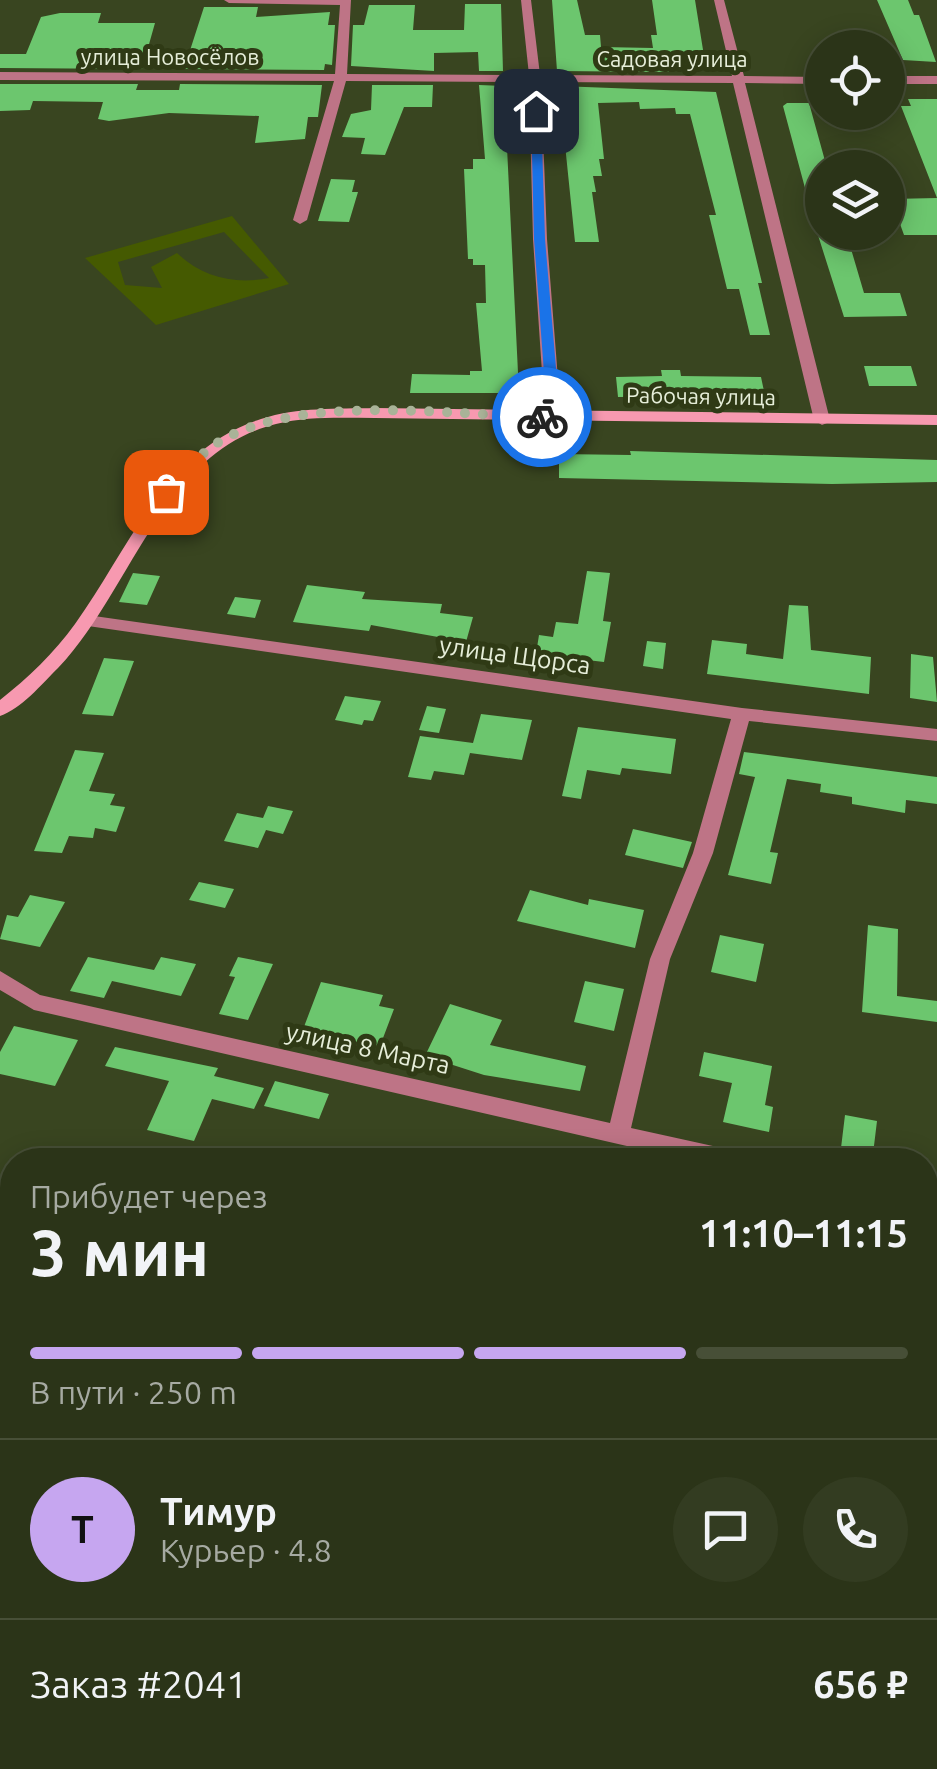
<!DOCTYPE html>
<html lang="ru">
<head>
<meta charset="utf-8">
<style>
  :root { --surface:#2b3418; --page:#333c21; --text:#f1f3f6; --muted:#a6aaa2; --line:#474f37; --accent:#c6a6f0 }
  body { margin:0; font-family:Ubuntu,sans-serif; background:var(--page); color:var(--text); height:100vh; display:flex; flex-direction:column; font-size:38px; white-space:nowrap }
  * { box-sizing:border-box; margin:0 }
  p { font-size:32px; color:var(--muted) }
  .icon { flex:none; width:55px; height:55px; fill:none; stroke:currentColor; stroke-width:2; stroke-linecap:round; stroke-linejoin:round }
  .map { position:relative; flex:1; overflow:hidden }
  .panel { position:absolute; left:0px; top:1148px; width:938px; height:622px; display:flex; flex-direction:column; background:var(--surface); border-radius:40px 40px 0 0; box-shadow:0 5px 25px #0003,0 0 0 2px var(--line) }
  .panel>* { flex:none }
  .tools { position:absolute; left:805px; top:30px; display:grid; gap:20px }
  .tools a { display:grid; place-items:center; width:100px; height:100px; border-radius:50%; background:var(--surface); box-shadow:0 5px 25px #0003,0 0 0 2px var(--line); font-size:50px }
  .pin { position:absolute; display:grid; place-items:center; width:85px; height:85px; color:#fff; margin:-42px; border-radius:20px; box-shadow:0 5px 15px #0006 }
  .courier { position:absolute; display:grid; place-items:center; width:100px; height:100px; margin:-50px; border:8px solid #1a73e8; border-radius:50%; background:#fff; color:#222; box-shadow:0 2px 12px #0007 }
  .head em { font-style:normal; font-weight:700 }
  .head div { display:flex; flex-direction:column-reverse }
  .head { display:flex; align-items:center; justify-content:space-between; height:170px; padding:0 30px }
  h1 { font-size:65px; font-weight:700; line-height:75px }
  .bar { display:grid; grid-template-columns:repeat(4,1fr); gap:15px 10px; align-content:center; height:120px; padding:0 30px }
  .bar i { height:12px; border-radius:8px; background:var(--line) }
  .bar .current { background:var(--accent) }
  .bar p { grid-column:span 4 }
  .line { display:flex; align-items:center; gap:25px; padding:0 30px; border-top:2px solid var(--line) }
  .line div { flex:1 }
  .round { display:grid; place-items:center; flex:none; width:105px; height:105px; border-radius:52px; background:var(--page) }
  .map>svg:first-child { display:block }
  .green { fill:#455a01; fill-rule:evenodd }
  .water { fill:#0a2d46 }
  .building { fill:#6cc66e }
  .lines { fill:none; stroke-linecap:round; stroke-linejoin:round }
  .minor { fill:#be7486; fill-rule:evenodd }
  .secondary { fill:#f799b0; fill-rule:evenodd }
  .route { fill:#1a73e8 }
  .done { stroke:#a9b398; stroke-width:10; stroke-dasharray:0 18 }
  .labels { text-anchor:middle; stroke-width:10; stroke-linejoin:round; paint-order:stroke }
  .far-street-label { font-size:22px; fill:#e6eed9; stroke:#2f3a15 }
  .street-label { font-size:25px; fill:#e6eed9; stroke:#2f3a15 }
</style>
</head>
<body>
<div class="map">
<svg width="937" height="1769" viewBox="0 0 937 1769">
  <rect width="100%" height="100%" fill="#394520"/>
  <path class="green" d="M232,216L289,284L156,325L85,258ZM224,232L269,278C235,285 202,277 177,253L151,267L162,288L125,285L118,262Z
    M0,1218L12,1222V1501L0,1489Z
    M925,1504L937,1508V1769H548L503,1758H925Z"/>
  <path class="water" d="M0,1489L12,1501V1758H502L548,1769H0Z"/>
  <path class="building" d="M552,0H577L585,35H600L601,47L653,48L651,35H657L652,0H695L704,56H665L669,72L557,71Z
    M877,0H908L914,15H919L936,62L903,60Z
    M465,4H501L503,71H479L478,52L434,53V71L351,66L353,25H364L369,5H415L413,30H464Z
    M204,7H258L256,17L330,12L328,25H335L332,65L325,64L324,70L184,69Z
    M60,13H101L98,23H155L142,69L0,68V54H26L41,17Z
    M0,84H138L136,90H179L180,84L322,85L318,117H308L305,139L255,143L259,116L169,113L109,121L98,119L103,102L33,101L30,110L0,111Z
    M372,85H433L432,107H404L385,155L361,154L365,138L342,137L351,114L371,110Z
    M479,85L504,86L519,393H410L412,374L470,375V371H482L476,303H486L485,265H473V259H468L464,169H473V159H485Z
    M559,86L716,92L762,283H758L770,335H750L739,289H727L709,215H716L690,114H676L675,108L640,109L639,102L598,103L604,159H599L602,176H593L596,192H592L599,242H575Z
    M908,99H937V198L901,106H911Z
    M787,103H809L827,168H822V229L805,188L783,106Z
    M331,179L355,180L352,192H358L349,222L318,221Z
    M937,198V235H904L891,199Z
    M817,232H846L864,293H900L907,316L844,317Z
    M864,366H911L917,386H869Z
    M661,370H680L681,376L761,377L765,396L618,397L616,377L662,376Z
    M630,451L937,460V482L832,484L559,478V454L631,455Z
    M587,571L610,573L603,621L611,622L604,662L536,654L539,635L553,637L556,622L578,624Z
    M133,573L160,576L147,605L119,602Z
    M307,585L365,592L362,599L442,604L440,613L473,617L466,642L371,625L369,631L293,622Z
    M235,597L261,600L255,618L227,614Z
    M789,605L808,606L811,650L871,657L869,694L707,674L712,640L747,644L746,654L783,659Z
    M647,641L666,643L663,669L643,666Z
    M911,654L933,657L937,702L910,698Z
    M104,658L134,661L113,716L82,714Z
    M345,696L381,701L373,721L364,720L362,725L335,720Z
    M427,706L446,709L439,733L419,730Z
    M481,714L532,720L522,760L470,753L464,775L434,771L431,780L408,777L420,736L473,743Z
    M578,727L676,739L671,774L622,768L620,775L587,770L581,799L562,796Z
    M75,750L104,753L89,791L115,794L110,805L125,807L116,832L95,828L93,838L69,836L62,853L34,851Z
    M744,752L937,777V804L906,800L905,813L852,804V797L820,792L821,784L787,779L770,852L778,853L771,884L728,875L755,777L739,774Z
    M268,806L293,811L283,834L266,830L258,848L224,841L237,813L263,818Z
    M633,829L692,842L683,868L625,855Z
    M199,882L234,889L225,908L189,900Z
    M530,890L588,905L589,899L644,910L635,948L517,921Z
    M30,895L65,902L40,947L0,939L7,915L18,917Z
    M868,925L898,929L897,996L937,1001V1022L862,1012Z
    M720,935L764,944L756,982L711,972Z
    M88,957L154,970L161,957L196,964L181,996L112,981L104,998L70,991Z
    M238,957L273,964L248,1020L219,1014L235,977L229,976Z
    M585,981L624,989L614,1031L574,1022Z
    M321,982L383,995L379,1006L394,1009L380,1046L302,1032Z
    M450,1004L502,1020L490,1045L586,1066L580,1091L484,1075L425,1056Z
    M14,1026L78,1040L55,1086L0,1074V1052Z
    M115,1047L218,1068L214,1076L264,1088L254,1109L212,1099L194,1141L147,1130L169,1081L105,1066Z
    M704,1052L772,1066L765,1105L773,1107L769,1132L723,1122L732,1083L699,1076Z
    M275,1081L329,1094L319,1119L264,1106Z
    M845,1115L877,1121L873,1154L841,1148Z"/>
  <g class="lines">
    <path class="minor" d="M224,0H351L347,74L529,75L521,0H531L540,75L732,76L714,0H724L744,76L822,77V84L745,83L830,420L827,423L822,425L814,420L733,83L541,82L547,239L561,417L553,422L545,417L533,239L529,82L346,81L307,220L300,224L293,220L334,81L0,80V72L335,74L340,5L229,3Z
      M888,76H937V84H888Z
      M87,615L742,708L937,729V741L749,721L713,853L670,959L631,1128L731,1150L739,1153L742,1160H688L34,1010L0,990V971L40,995L610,1123L650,959L693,853L731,719L81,625L78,621Z
      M925,1199L937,1202V1222L925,1219Z"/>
    <path class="secondary" d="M375,408L937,415V425L375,418C342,418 308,416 276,424C162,452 131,592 58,668C42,684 21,709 0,716V700C28,678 54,653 75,624C129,549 165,449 261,419C298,407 337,409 375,408Z"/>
  </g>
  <path class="route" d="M536,108L541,111L545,239L559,403V417L553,420L536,417L547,413L534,239L531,111Z"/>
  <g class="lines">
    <path class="done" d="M166,492C180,478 194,460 210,448C288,391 449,415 542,417"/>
  </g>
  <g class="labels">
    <g class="far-street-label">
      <text x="170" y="65">улица Новосёлов</text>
      <text x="672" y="67">Садовая улица</text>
      <text transform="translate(701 396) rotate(1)" y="8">Рабочая улица</text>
    </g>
    <g class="street-label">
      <text transform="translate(515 655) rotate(8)" y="9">улица Щорса</text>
      <text transform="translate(368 1048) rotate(12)" y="9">улица 8 Марта</text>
    </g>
  </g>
</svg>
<div class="tools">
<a><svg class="icon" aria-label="locate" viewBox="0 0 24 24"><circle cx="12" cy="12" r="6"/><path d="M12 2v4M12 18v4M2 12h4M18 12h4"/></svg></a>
<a><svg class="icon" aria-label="layers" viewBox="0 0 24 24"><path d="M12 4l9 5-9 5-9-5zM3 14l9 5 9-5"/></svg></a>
</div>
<div class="pin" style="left:166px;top:492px;background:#ea580c"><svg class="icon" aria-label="bag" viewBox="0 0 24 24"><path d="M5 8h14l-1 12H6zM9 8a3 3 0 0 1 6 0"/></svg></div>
<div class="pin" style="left:536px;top:111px;background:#1f2937"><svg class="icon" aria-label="home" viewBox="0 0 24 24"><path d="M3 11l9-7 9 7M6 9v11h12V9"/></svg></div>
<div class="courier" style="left:542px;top:417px"><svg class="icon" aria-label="bike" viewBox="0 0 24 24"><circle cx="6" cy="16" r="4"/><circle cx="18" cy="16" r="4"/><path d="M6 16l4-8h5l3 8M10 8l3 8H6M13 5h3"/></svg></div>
<section class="panel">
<div class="head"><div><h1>3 мин</h1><p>Прибудет через</p></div><em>11:10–11:15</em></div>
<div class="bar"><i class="current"></i><i class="current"></i><i class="current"></i><i></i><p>В пути · 250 m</p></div>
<div class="line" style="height:180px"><b class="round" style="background:var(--accent);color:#111">Т</b><div><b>Тимур</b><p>Курьер · 4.8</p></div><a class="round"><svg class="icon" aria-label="chat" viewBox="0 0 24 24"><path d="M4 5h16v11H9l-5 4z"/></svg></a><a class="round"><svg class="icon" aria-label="phone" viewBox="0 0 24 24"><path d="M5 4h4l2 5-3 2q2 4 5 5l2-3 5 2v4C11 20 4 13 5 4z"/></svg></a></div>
<div class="line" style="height:130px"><div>Заказ #2041</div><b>656 ₽</b></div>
</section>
</div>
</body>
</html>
